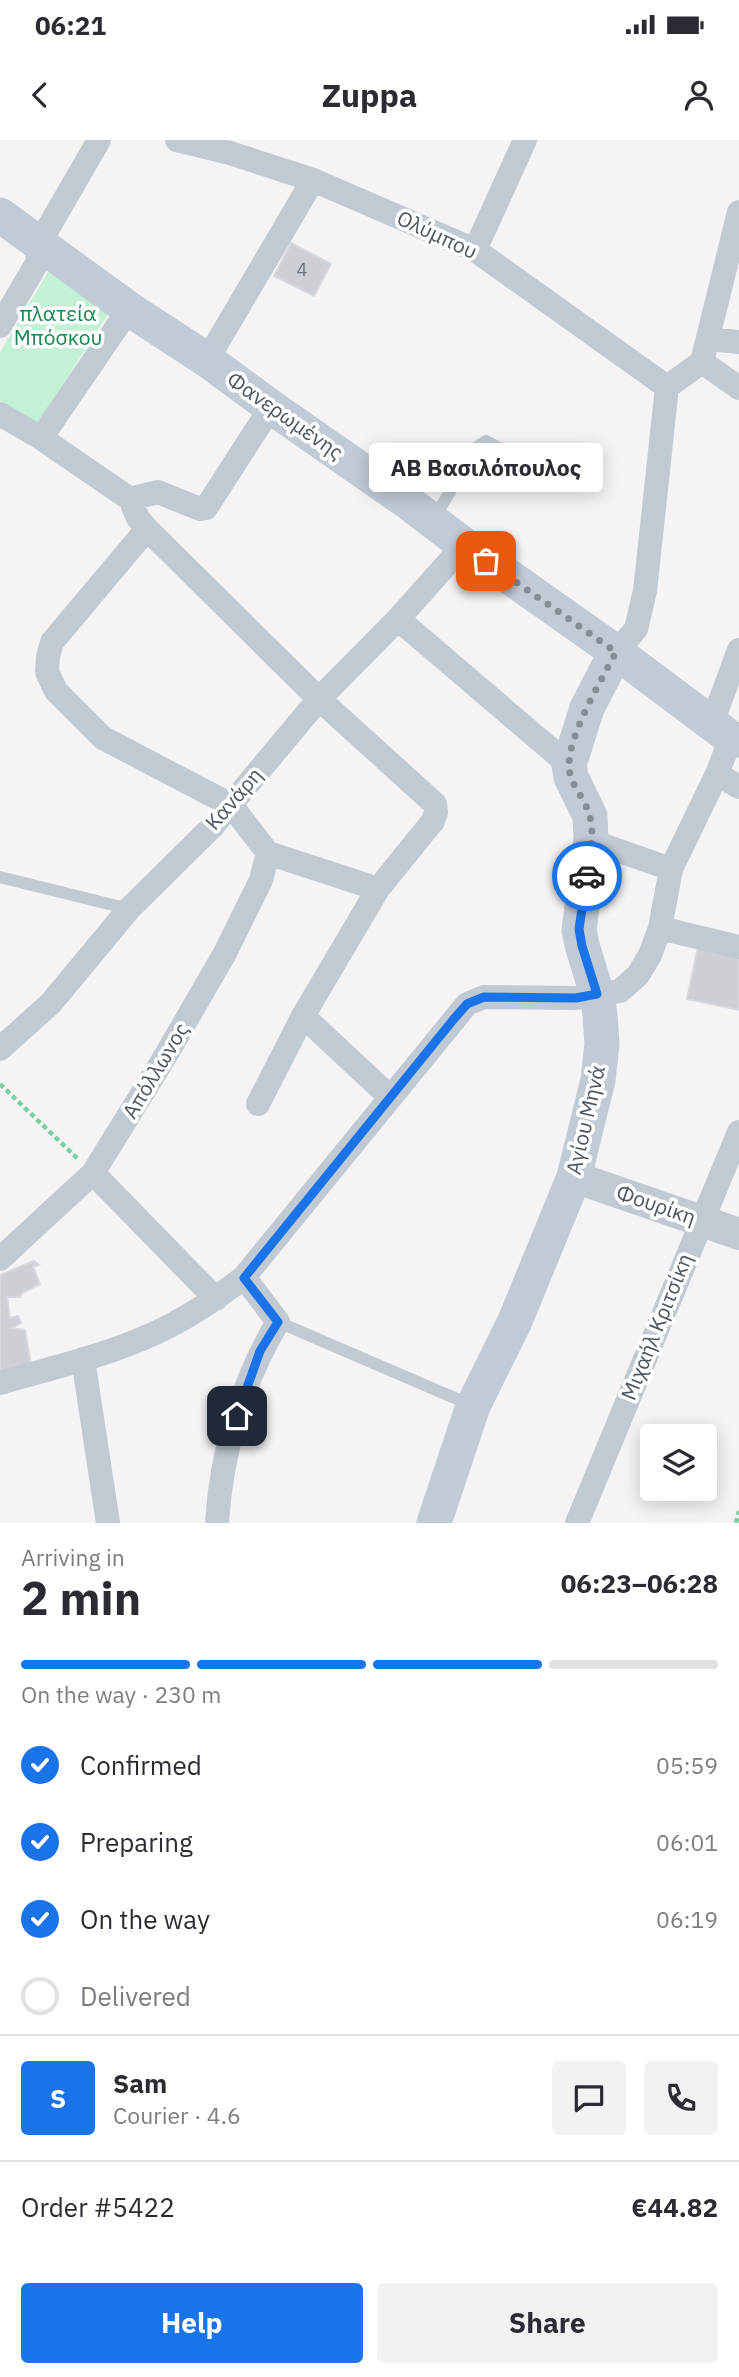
<!DOCTYPE html>
<html lang="en">
<head>
<meta charset="utf-8">
<style>
  :root { --surface:#fff; --page:#f2f2f3; --text:#2b2b33; --muted:#7c7c81; --line:#e1e1e2; --accent:#1a73e8 }
  body { margin:0; font-family:"IBM Plex Sans",sans-serif; background:var(--page); color:var(--text); height:100vh; display:flex; flex-direction:column; font-size:26px; white-space:nowrap }
  * { box-sizing:border-box; margin:0 }
  p { font-size:23px; color:var(--muted) }
  .icon { flex:none; width:38px; height:38px; fill:none; stroke:currentColor; stroke-width:2; stroke-linecap:round; stroke-linejoin:round }
  .map { position:relative; height:1383px; overflow:hidden }
  .details { display:flex; flex-direction:column; background:var(--surface); flex:1 }
  .details>* { flex:none }
  .controls { position:absolute; left:640px; top:1284px; display:grid; gap:14px }
  .controls a { display:grid; place-items:center; width:77px; height:77px; border-radius:7px; background:var(--surface); box-shadow:0 4px 18px #0003; font-size:35px }
  .pin { position:absolute; display:grid; place-items:center; width:60px; height:60px; color:#fff; margin:-30px; border-radius:14px; box-shadow:0 4px 10px #0006 }
  .courier { position:absolute; display:grid; place-items:center; width:70px; height:70px; margin:-35px; border:5px solid #1a73e8; border-radius:50%; background:#fff; color:#222; box-shadow:0 2px 9px #0007 }
  .bubble { position:absolute; height:49px; border-radius:7px; background:var(--surface); box-shadow:0 4px 18px #0003; font-size:23px; font-weight:700; line-height:49px; text-align:center }
  .overview em { font-style:normal; font-weight:700 }
  .overview div { display:flex; flex-direction:column-reverse }
  .overview { display:flex; align-items:center; justify-content:space-between; height:119px; padding:0 21px }
  h1 { font-size:46px; font-weight:700; line-height:52px }
  .bar { display:grid; grid-template-columns:repeat(4,1fr); gap:10px 7px; align-content:center; height:84px; padding:0 21px }
  .bar i { height:9px; border-radius:5px; background:var(--line) }
  .bar .on { background:var(--accent) }
  .bar p { grid-column:span 4 }
  .line { display:flex; align-items:center; gap:18px; padding:0 21px; border-top:2px solid var(--line) }
  .line div { flex:1 }
  .round { display:grid; place-items:center; flex:none; width:74px; height:74px; border-radius:7px; background:var(--page) }
  ol { padding:0 21px; list-style:none }
  li { display:flex; align-items:center; gap:21px; height:77px }
  li p { margin-inline-start:auto }
  li .icon { padding:7px; border-radius:50%; background:var(--accent); color:#fff; stroke-width:4 }
  li:last-child { color:var(--muted) }
  li i { width:38px; height:38px; border:4px solid var(--line); border-radius:50% }
  .primary-button { display:flex; gap:14px; margin-top:auto; padding:14px 21px }
  .primary-button a { flex:1; height:80px; border-radius:7px; background:var(--accent); color:#fff; font-size:28px; font-weight:700; line-height:80px; text-align:center }
  .primary-button a+a { background:var(--page); color:var(--text) }
  .status { display:flex; justify-content:space-between; align-items:center; height:49px; padding:0 35px; background:var(--surface); direction:ltr }
  .status svg { height:19px; fill:currentColor }
  header { display:flex; justify-content:space-between; align-items:center; height:91px; padding:0 21px; background:var(--surface); font-size:32px; font-weight:700 }
  .map>svg:first-child { display:block }
  .green { fill:#c3f1d5 }
  .building { fill:#cdcfd5; stroke:#d7d9de; stroke-width:2 }
  .lines { fill:none; stroke-linecap:round; stroke-linejoin:round }
  .path { stroke:#7ad0a6; stroke-width:4.5; stroke-dasharray:5 3.5; stroke-linecap:butt }
  .service { stroke:#c1cad2; stroke-width:12 }
  .minor { stroke:#c1cad2; stroke-width:24 }
  .tertiary { stroke:#c1cad2; stroke-width:32 }
  .secondary { stroke:#c1cbd6; stroke-width:35 }
  .done { stroke:#868d94; stroke-width:7; stroke-dasharray:0 12.6 }
  .route { stroke:#1a73e8; stroke-width:9 }
  .labels { text-anchor:middle; stroke-width:7; stroke-linejoin:round; paint-order:stroke }
  .number-label { font-size:18px; fill:#6b747e }
  .street-label { font-size:21px; fill:#4a5661; stroke:#fff }
  .park-label { font-size:21px; fill:#17864f; stroke:#fff }
</style>
</head>
<body>
<div class="status"><b>06:21</b><svg viewBox="0 0 49 12"><path d="M0 12V9h3v3zM5 12V6h3v6zM10 12V3h3v9zM15 12V0h3v12zM26 1h20v11H26zM47 4h2v5h-2z"/></svg></div>
<header><svg class="icon" aria-label="back" viewBox="0 0 24 24"><path d="M15 5l-7 7 7 7"/></svg>Zuppa<svg class="icon" aria-label="person" viewBox="0 0 24 24"><circle cx="12" cy="8" r="4"/><path d="M4 21q1-7 8-7t8 7"/></svg></header>
<div class="map">
<svg width="739" height="1383" viewBox="0 0 739 1383">
  <rect width="100%" height="100%" fill="#f5f3f3"/>
  <path class="green" d="M48,132L108,174L36,286L0,261V212Z"/>
  <path class="building" d="M291,103L331,124L314,156L274,136Z
    M698,807L739,816V870L687,859Z
    M34,1121L39,1125L33,1127L40,1144L22,1153L20,1157H7L10,1178L18,1176L21,1183L12,1188L25,1190L31,1225L0,1233V1135Z"/>
  <g class="lines">
    <path class="path" d="M0,944L78,1019
      M736,1383L739,1371"/>
    <path class="service" d="M434,378L478,306L486,301L522,320
      M0,737L129,769
      M278,1182L471,1265"/>
    <path class="minor" d="M177,0L230,13L313,40L475,110L667,247
      M475,110L525,0
      M0,186L37,123L39,104L99,0
      M709,199L739,202
      M207,220L313,40
      M702,222L739,248
      M667,247L702,222L739,72
      M0,274L41,298L130,359L138,378L147,389
      M41,298L129,169
      M130,359L158,352L200,369L206,368L271,267
      M147,389L319,559L435,664L436,672L433,681L378,749L268,713L231,665L103,598L56,551L47,532L48,517L52,502Z
      M398,479L569,625
      M616,512L636,489L645,451L667,247
      M712,583L739,510
      M717,634L739,647
      M591,701L671,729
      M378,749L303,876L390,957
      M660,788L739,807
      M0,909L51,863L129,769L212,687L319,559L398,479L464,405
      M258,964L303,876
      M93,1033L216,1159
      M0,1119L93,1033L166,915L225,813L261,740L268,713
      M83,1219L108,1383
      M0,1243C51,1228 105,1216 153,1194C186,1179 216,1159 244,1137L467,864L484,857L576,858L620,851L638,835L650,815L660,788L671,729L717,634L731,598
      M217,1383C221,1314 242,1241 278,1182L244,1137
      M577,1383L739,992"/>
    <path class="tertiary" d="M574,1037L739,1094"/>
    <path class="secondary" d="M0,75L129,169L207,220L271,267L409,363L464,405L616,512L731,598L739,600
      M434,1383L473,1266L515,1181L574,1037L598,940L602,904L600,875L597,854L582,805L579,790L591,701L590,676L571,637L569,625L587,568L616,512"/>
  </g>
  <g class="lines">
    <path class="done" d="M486,421L616,512C601,541 568,595 569,627C570,646 586,659 590,677C595,695 589,718 587,736"/>
    <path class="route" d="M237,1276L260,1211L278,1182L244,1138L453,880L467,864L484,857L576,858L597,854L582,806L579,789L587,736"/>
  </g>
  <g class="labels">
    <g class="number-label">
      <text x="302" y="136">4</text>
    </g>
    <g class="street-label">
      <text transform="translate(437 95) rotate(25)" y="7">Ολύμπου</text>
      <text transform="translate(285 276) rotate(35)" y="7">Φανερωμένης</text>
      <text transform="translate(234 659) rotate(-49)" y="7">Κανάρη</text>
      <text transform="translate(156 931) rotate(-59)" y="7">Απόλλωνος</text>
      <text transform="translate(586 980) rotate(-77)" y="7">Αγίου Μηνά</text>
      <text transform="translate(656 1065) rotate(19)" y="7">Φουρίκη</text>
      <text transform="translate(657 1187) rotate(-68)" y="7">Μιχαήλ Κριτσίκη</text>
    </g>
    <g class="park-label">
      <text x="58" y="181">πλατεία<tspan x="58" dy="24">Μπόσκου</tspan></text>
    </g>
  </g>
</svg>
<div class="controls">
<a><svg class="icon" aria-label="layers" viewBox="0 0 24 24"><path d="M12 4l9 5-9 5-9-5zM3 14l9 5 9-5"/></svg></a>
</div>
<div class="pin" style="left:486px;top:421px;background:#ea580c"><svg class="icon" aria-label="bag" viewBox="0 0 24 24"><path d="M5 8h14l-1 12H6zM9 8a3 3 0 0 1 6 0"/></svg></div>
<div class="pin" style="left:237px;top:1276px;background:#1f2937"><svg class="icon" aria-label="home" viewBox="0 0 24 24"><path d="M3 11l9-7 9 7M6 9v11h12V9"/></svg></div>
<div class="courier" style="left:587px;top:736px"><svg class="icon" aria-label="car" viewBox="0 0 24 24"><path d="M5 17H2v-5l4-1 3-4h7l3 4 3 1v5h-3M9 17h6M6 11h13"/><circle cx="7" cy="17" r="2"/><circle cx="17" cy="17" r="2"/></svg></div>
<div class="bubble" style="left:369px;top:303px;width:234px">ΑΒ Βασιλόπουλος</div>
</div>
<section class="details">
<div class="overview"><div><h1>2 min</h1><p>Arriving in</p></div><em>06:23–06:28</em></div>
<div class="bar"><i class="on"></i><i class="on"></i><i class="on"></i><i></i><p>On the way · 230 m</p></div>
<ol>
<li><svg class="icon" aria-label="check" viewBox="0 0 24 24"><path d="M5 12l5 5 9-10"/></svg>Confirmed<p>05:59</p></li>
<li><svg class="icon" aria-label="check" viewBox="0 0 24 24"><path d="M5 12l5 5 9-10"/></svg>Preparing<p>06:01</p></li>
<li><svg class="icon" aria-label="check" viewBox="0 0 24 24"><path d="M5 12l5 5 9-10"/></svg>On the way<p>06:19</p></li>
<li><i></i>Delivered</li>
</ol>
<div class="line" style="height:126px"><b class="round" style="background:var(--accent);color:#fff">S</b><div><b>Sam</b><p>Courier · 4.6</p></div><a class="round"><svg class="icon" aria-label="chat" viewBox="0 0 24 24"><path d="M4 5h16v11H9l-5 4z"/></svg></a><a class="round"><svg class="icon" aria-label="phone" viewBox="0 0 24 24"><path d="M5 4h4l2 5-3 2q2 4 5 5l2-3 5 2v4C11 20 4 13 5 4z"/></svg></a></div>
<div class="line" style="height:91px"><div>Order #5422</div><b>€44.82</b></div>
<div class="primary-button"><a>Help</a><a>Share</a></div>
</section>
</body>
</html>
